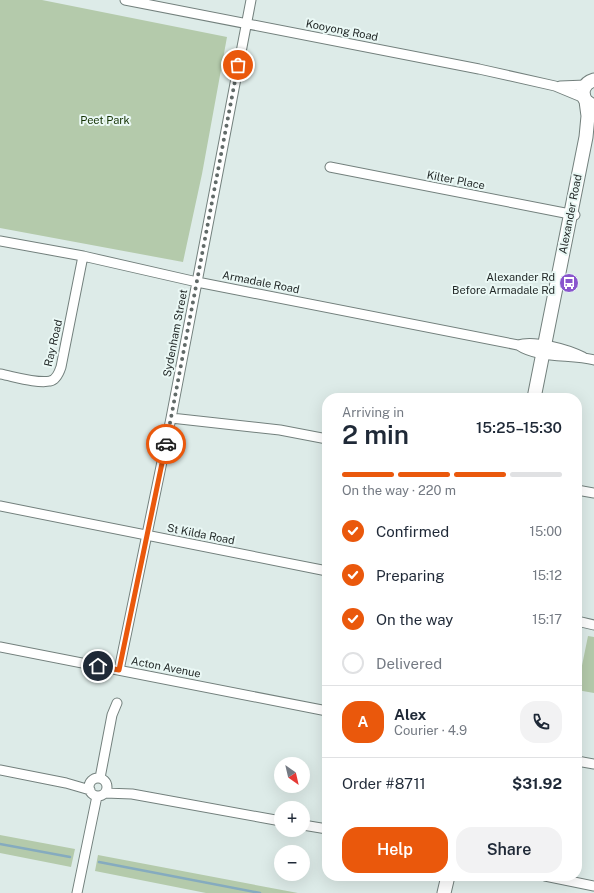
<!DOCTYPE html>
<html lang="en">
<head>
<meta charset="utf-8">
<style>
  :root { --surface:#fff; --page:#f2f2f3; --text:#1f2937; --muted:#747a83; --line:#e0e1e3; --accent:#ea580c }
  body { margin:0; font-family:"Public Sans",sans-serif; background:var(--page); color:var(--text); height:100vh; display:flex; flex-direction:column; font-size:15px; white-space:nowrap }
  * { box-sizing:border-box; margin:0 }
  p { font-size:13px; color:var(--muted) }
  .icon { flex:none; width:22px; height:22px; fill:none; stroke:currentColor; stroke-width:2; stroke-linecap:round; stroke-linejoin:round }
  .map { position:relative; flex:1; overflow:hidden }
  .sheet { position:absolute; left:322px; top:393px; width:260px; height:488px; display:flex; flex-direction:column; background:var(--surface); border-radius:16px; box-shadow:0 4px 16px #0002 }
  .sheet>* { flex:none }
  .needle { width:26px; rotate:146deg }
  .buttons { position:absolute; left:274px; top:757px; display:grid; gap:8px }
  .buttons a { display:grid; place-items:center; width:36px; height:36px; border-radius:50%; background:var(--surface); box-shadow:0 4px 16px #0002; font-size:20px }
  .pin { position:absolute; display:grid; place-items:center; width:34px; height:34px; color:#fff; margin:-17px; border:2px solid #fff; border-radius:50%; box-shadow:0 1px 4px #0007 }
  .courier { position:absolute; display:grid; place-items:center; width:40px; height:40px; margin:-20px; border:3px solid #ea580c; border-radius:50%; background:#fff; color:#222; box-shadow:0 1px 5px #0007 }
  .head em { font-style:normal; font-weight:600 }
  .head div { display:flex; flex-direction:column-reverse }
  .head { display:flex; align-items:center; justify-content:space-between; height:68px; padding:0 20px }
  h1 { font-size:26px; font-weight:600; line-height:30px }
  .bar { display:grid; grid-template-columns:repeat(4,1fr); gap:6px 4px; align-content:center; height:48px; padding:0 20px }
  .bar i { height:5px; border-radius:3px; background:var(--line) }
  .bar .active { background:var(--accent) }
  .bar p { grid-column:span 4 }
  .line { display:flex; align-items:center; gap:10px; padding:0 20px; border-top:1px solid var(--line) }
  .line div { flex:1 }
  .round { display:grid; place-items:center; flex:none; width:42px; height:42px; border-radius:16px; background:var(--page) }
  ol { padding:0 20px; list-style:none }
  li { display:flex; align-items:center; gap:12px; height:44px }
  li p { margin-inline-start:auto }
  li .icon { padding:4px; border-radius:50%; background:var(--accent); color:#fff; stroke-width:4 }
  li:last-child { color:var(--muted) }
  li i { width:22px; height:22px; border:2px solid var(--line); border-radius:50% }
  .cta { display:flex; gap:8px; margin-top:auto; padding:8px 20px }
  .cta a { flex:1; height:46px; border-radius:16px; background:var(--accent); color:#fff; font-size:16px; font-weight:600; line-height:46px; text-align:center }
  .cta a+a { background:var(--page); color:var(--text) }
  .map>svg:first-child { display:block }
  .green { fill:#b4caab }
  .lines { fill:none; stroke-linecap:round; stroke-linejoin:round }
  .stream { stroke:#85abbf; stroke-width:2.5 }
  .minor-casing { stroke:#73807d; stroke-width:11 }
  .secondary-casing { stroke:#73807d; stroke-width:15 }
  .minor { stroke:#fff; stroke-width:9 }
  .secondary { stroke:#fff; stroke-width:13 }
  .done { stroke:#616a68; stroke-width:4; stroke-dasharray:0 7.2 }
  .route { stroke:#ea580c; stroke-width:5 }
  .labels { text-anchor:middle; stroke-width:4; stroke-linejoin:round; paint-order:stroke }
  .street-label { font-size:11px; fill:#1e2423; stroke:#eaf8f5 }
  .park-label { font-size:11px; fill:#153304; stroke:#eaf8f5 }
  .poi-label { font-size:11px; fill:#1e2423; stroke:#eaf8f5; text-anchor:end }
</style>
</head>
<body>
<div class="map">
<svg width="594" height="893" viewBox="0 0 594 893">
  <rect width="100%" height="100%" fill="#ddebe8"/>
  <path class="green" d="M0,0H42L227,37L202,174L183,262L0,228Z
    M588,636L594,637V693L577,690Z
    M0,835L75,849L71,867L0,853Z
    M98,855L298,893H206L95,871Z"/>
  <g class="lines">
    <path class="stream" d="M0,844L70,857
      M99,862L260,893"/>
    <defs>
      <path id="minor" d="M125,0L479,69L555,86L584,98
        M560,86L586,85
        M330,167L575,215
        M0,241L83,256L197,282L518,345C539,359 570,354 594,360
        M518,345C534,340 567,349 583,357
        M0,374C12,376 38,384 50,381C56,380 59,373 61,367L83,256
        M171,418L280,430L327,439
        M577,490L594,493
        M0,506L327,571
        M577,621L594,625
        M0,647L327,711
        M119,670L171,418L251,0
        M577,761L594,764
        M0,770L66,783L90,790
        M100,778L112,715L117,703
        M89 787a9 9 0 1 1 18 0a9 9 0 1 1-18 0Z
        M105,793L132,794L281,821
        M303,825L327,829
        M545,876L594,886
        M77,893L97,796"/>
      <path id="secondary" d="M593,106L586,101C580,92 584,83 594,80
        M534,398L586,137L588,116L586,101
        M444,893L448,876"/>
    </defs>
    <use href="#minor" class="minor-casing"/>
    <use href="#secondary" class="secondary-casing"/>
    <use href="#minor" class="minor"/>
    <use href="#secondary" class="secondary"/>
  </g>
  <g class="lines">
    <path class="done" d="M166,444L238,65"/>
    <path class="route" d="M98,666L119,670L166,444"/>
  </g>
  <defs>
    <symbol id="bus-disc" viewBox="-11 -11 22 22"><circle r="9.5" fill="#8955cd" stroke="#eaf8f5"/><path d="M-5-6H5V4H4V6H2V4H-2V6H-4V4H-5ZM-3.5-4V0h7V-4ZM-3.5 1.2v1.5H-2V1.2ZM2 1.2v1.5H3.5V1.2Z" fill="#fff"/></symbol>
  </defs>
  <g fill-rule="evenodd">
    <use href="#bus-disc" x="558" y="272" width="22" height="22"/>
  </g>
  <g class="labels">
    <g class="street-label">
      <text transform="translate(342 30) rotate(11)" y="4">Kooyong Road</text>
      <text transform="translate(456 180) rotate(11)" y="4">Kilter Place</text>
      <text transform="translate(570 214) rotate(-79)" y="4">Alexander Road</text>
      <text transform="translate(261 282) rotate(11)" y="4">Armadale Road</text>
      <text transform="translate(175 333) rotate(-79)" y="4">Sydenham Street</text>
      <text transform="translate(53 343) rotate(-77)" y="4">Ray Road</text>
      <text transform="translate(201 534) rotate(11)" y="4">St Kilda Road</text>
      <text transform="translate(166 667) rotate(11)" y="4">Acton Avenue</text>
    </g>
    <g class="park-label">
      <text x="105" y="124">Peet Park</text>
    </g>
    <g class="poi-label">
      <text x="555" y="281">Alexander Rd<tspan x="555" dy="13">Before Armadale Rd</tspan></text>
    </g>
  </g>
</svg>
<div class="buttons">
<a><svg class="needle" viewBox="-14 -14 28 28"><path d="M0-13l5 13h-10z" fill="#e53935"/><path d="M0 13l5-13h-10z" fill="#747a83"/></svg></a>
<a>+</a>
<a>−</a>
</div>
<div class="pin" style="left:238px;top:65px;background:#ea580c"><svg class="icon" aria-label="bag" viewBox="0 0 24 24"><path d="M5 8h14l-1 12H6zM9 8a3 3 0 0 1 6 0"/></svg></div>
<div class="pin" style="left:98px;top:666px;background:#1f2937"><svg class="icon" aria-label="home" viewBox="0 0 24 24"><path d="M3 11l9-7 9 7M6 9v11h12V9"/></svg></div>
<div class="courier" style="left:166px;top:444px"><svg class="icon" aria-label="car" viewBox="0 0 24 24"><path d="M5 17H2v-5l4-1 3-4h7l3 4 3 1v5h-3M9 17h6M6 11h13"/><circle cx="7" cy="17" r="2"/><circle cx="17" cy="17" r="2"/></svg></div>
<section class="sheet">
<div class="head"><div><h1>2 min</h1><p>Arriving in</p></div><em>15:25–15:30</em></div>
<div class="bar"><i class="active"></i><i class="active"></i><i class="active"></i><i></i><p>On the way · 220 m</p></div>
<ol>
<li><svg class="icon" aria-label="check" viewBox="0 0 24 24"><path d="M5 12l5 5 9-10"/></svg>Confirmed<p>15:00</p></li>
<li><svg class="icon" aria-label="check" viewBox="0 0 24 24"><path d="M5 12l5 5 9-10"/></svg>Preparing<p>15:12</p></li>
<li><svg class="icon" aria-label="check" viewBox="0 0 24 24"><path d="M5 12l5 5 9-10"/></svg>On the way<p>15:17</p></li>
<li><i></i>Delivered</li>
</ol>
<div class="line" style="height:72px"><b class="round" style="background:var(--accent);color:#fff">A</b><div><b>Alex</b><p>Courier · 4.9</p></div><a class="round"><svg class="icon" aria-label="phone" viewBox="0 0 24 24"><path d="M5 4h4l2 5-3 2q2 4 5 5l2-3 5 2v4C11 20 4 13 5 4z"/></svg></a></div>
<div class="line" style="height:52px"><div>Order #8711</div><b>$31.92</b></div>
<div class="cta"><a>Help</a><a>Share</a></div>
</section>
</div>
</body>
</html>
